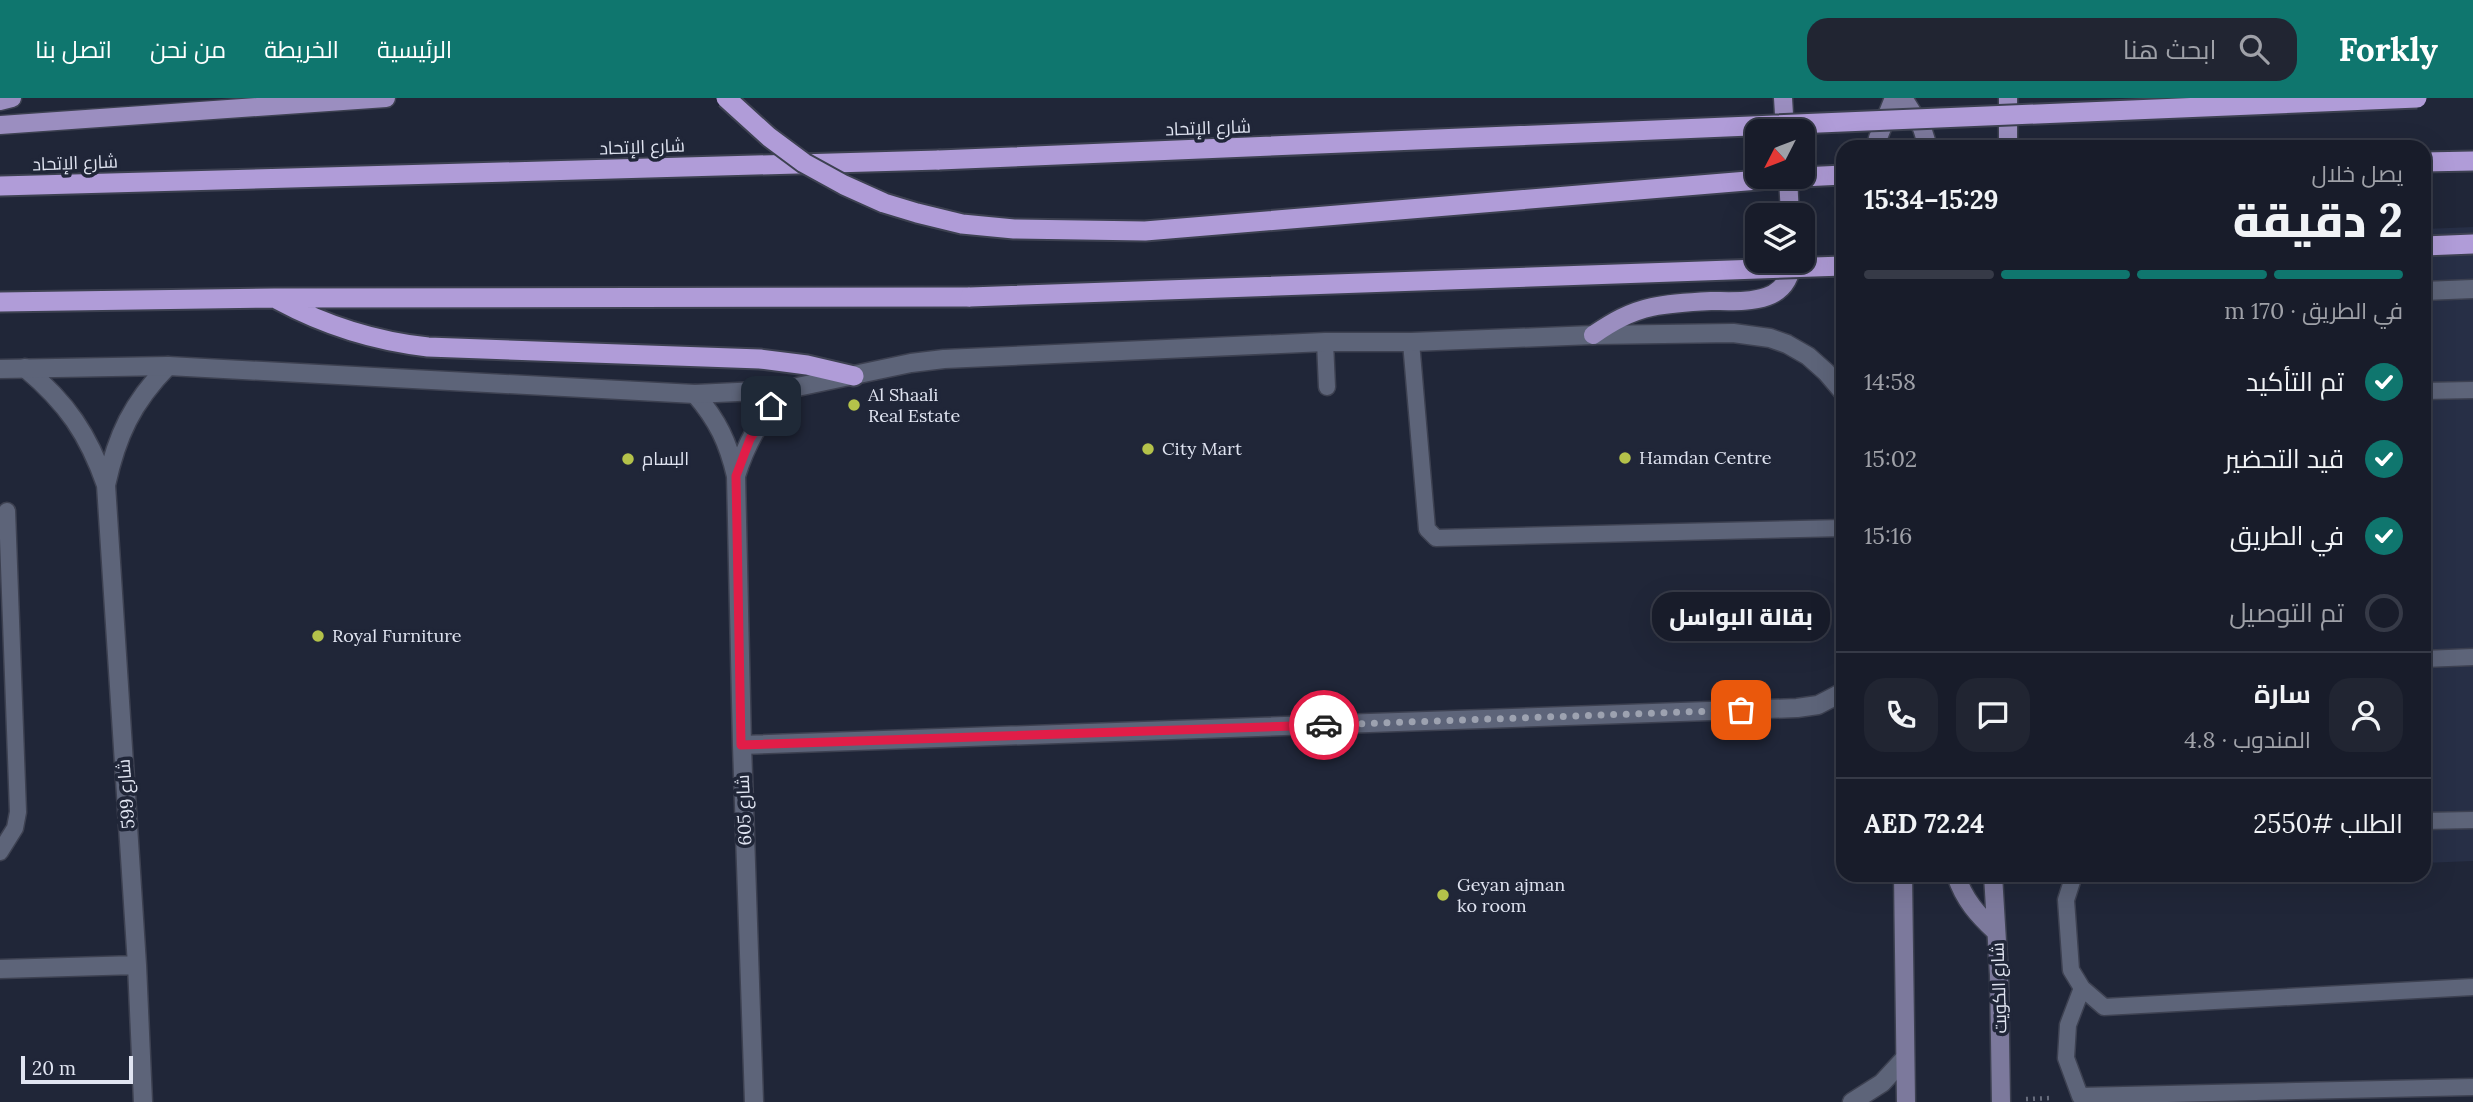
<!DOCTYPE html>
<html lang="ar">
<head>
<meta charset="utf-8">
<style>
  :root { --surface:#181c2a; --page:#212532; --text:#f1f3f6; --muted:#9fa1a8; --line:#363a47; --accent:#0f766e }
  body { margin:0; font-family:Lora,Cairo,serif; background:var(--page); color:var(--text); direction:rtl; height:100vh; display:flex; flex-direction:column; font-size:26px; white-space:nowrap }
  * { box-sizing:border-box; margin:0 }
  p { font-size:23px; color:var(--muted) }
  .icon { flex:none; width:38px; height:38px; fill:none; stroke:currentColor; stroke-width:2; stroke-linecap:round; stroke-linejoin:round }
  .map { position:relative; flex:1; overflow:hidden; direction:ltr }
  .sheet { position:absolute; left:1836px; top:42px; width:595px; height:742px; display:flex; flex-direction:column; background:var(--surface); border-radius:21px; box-shadow:0 7px 28px #0002,0 0 0 2px var(--line); direction:rtl }
  .sheet>* { flex:none }
  .needle { width:46px; rotate:228deg }
  .controls { position:absolute; left:1745px; top:21px; display:grid; gap:14px }
  .controls a { display:grid; place-items:center; width:70px; height:70px; border-radius:14px; background:var(--surface); box-shadow:0 7px 28px #0002,0 0 0 2px var(--line); font-size:35px }
  .scale { position:absolute; left:21px; bottom:18px; width:112px; box-sizing:border-box; padding-left:7px; border:4px solid #e0e4f1; border-top:0; font-size:19px; line-height:24px; white-space:nowrap; color:#e0e4f1; -webkit-text-stroke:5px #202638; paint-order:stroke }
  .pin { position:absolute; display:grid; place-items:center; width:60px; height:60px; color:#fff; margin:-30px; border-radius:14px; box-shadow:0 4px 10px #0006 }
  .courier { position:absolute; display:grid; place-items:center; width:70px; height:70px; margin:-35px; border:5px solid #e11d48; border-radius:50%; background:#fff; color:#222; box-shadow:0 2px 9px #0007 }
  .bubble { position:absolute; height:49px; border-radius:21px; background:var(--surface); box-shadow:0 7px 28px #0002,0 0 0 2px var(--line); font-size:23px; font-weight:800; line-height:49px; text-align:center; direction:rtl }
  .headline em { font-style:normal; font-weight:800 }
  .headline div { display:flex; flex-direction:column-reverse }
  .headline { display:flex; align-items:center; justify-content:space-between; height:119px; padding:0 28px }
  h1 { font-size:46px; font-weight:800; line-height:52px }
  .bar { display:grid; grid-template-columns:repeat(4,1fr); gap:10px 7px; align-content:center; height:84px; padding:0 28px }
  .bar i { height:9px; border-radius:5px; background:var(--line) }
  .bar .active { background:var(--accent) }
  .bar p { grid-column:span 4 }
  .line { display:flex; align-items:center; gap:18px; padding:0 28px; border-top:2px solid var(--line) }
  .line div { flex:1 }
  .round { display:grid; place-items:center; flex:none; width:74px; height:74px; border-radius:21px; background:var(--page) }
  ol { padding:0 28px; list-style:none }
  li { display:flex; align-items:center; gap:21px; height:77px }
  li p { margin-inline-start:auto }
  li .icon { padding:7px; border-radius:50%; background:var(--accent); color:#fff; stroke-width:4 }
  li:last-child { color:var(--muted) }
  li i { width:38px; height:38px; border:4px solid var(--line); border-radius:50% }
  header { display:flex; align-items:center; gap:42px; box-sizing:border-box; height:98px; padding:0 35px; background:var(--accent); color:#fff }
  header strong { font-size:33px }
  nav { display:flex; gap:38px; margin-inline-start:auto; font-size:24px }
  .search { width:490px; height:63px; background:var(--page); display:flex; align-items:center; gap:18px; box-sizing:border-box; padding:0 24px; border-radius:21px; color:var(--muted); font-size:26px }
  .map>svg:first-child { display:block }
  .built { fill:#272f46 }
  .lines { fill:none; stroke-linecap:round; stroke-linejoin:round }
  .service-casing { stroke:#3d4151; stroke-width:19 }
  .minor-casing { stroke:#3d4151; stroke-width:21 }
  .tertiary-casing { stroke:#3d4151; stroke-width:21 }
  .secondary-casing { stroke:#3d4151; stroke-width:21 }
  .primary-casing { stroke:#3d4151; stroke-width:21 }
  .trunk-casing { stroke:#3d4151; stroke-width:23 }
  .path { stroke:#686d7d; stroke-width:4.5; stroke-dasharray:2 5; stroke-linecap:butt }
  .service { stroke:#5d6479; stroke-width:16 }
  .minor { stroke:#5d6479; stroke-width:18 }
  .tertiary { stroke:#5d6479; stroke-width:18 }
  .secondary { stroke:#7c799c; stroke-width:18 }
  .primary { stroke:#9b8ec0; stroke-width:18 }
  .trunk { stroke:#b09cd8; stroke-width:19 }
  .trunk-bridge-casing { stroke:#3d4151; stroke-width:23; stroke-linecap:butt }
  .trunk-bridge { stroke:#b09cd8; stroke-width:19 }
  .done { stroke:#9da2b0; stroke-width:7; stroke-dasharray:0 12.6 }
  .route { stroke:#e11d48; stroke-width:9 }
  .poi-dot { fill:#b4c24a; stroke:#202638; stroke-width:2.5 }
  .labels { text-anchor:middle; stroke-width:7; stroke-linejoin:round; paint-order:stroke }
  .street-label { font-size:18px; fill:#e0e4f1; stroke:#202638 }
  .poi-label { font-size:18px; fill:#e0e4f1; stroke:#202638; text-anchor:start }
</style>
</head>
<body>
<header>
<strong>Forkly</strong>
<div class="search"><svg class="icon" aria-label="search" viewBox="0 0 24 24"><circle cx="10" cy="10" r="6"/><path d="M15 15l6 6"/></svg>ابحث هنا</div>
<nav><a>الرئيسية</a><a>الخريطة</a><a>من نحن</a><a>اتصل بنا</a></nav>
</header>
<div class="map">
<svg width="2473" height="1004" viewBox="0 0 2473 1004">
  <rect width="100%" height="100%" fill="#202638"/>
  <path class="built" d="M2473,129V763L2424,765V131Z"/>
  <g class="lines">
    <defs>
      <path id="service" d="M1325,244L1327,289
        M1411,244L1427,431L1436,440L1843,430
        M2424,293L2473,292
        M2424,561L2473,559
        M2424,723L2473,722
        M0,754L15,730L18,714L7,413
        M2074,777L2066,802L2071,872L2082,890L2104,909L2473,889
        M2082,890L2068,927L2066,960L2080,998L2473,989"/>
      <path id="minor" d="M25,270C67,305 88,336 106,387L137,867L143,1004
        M695,296C718,323 728,344 736,378L742,647L754,1004
        M736,378C746,345 762,319 783,292
        M106,387C117,337 132,305 168,268
        M742,647L1797,610L1818,607L1843,594
        M0,871L137,867
        M1852,1004L1882,985L1905,960"/>
      <path id="tertiary" d="M2424,193L2473,191
        M0,271L168,268L695,296L783,292L911,265L944,261L1325,244H1411L1593,237L1733,235L1770,240L1787,246L1808,258L1826,274L1843,294"/>
      <path id="secondary" d="M1903,0L1922,30L1928,49
        M1876,49L1878,40L1894,0
        M1903,777L1906,1004
        M1956,777C1964,802 1978,817 1996,834
        M1993,777L1999,877L2001,1004"/>
      <path id="primary" d="M1783,0L1785,33
        M2008,0V49
        M0,3L12,0
        M0,27L386,0
        M1788,79L1790,117
        M1593,237C1612,224 1629,214 1652,209C1671,205 1691,204 1711,203C1744,203 1789,208 1792,163"/>
      <path id="trunk" d="M2424,64L2473,63
        M1802,79L1843,77
        M0,88L939,62
        M2424,148L2473,146
        M278,202C326,228 374,243 428,249L760,261L807,267L854,278
        M0,204L274,200L970,199"/>
    </defs>
    <use href="#service" class="service-casing"/>
    <use href="#minor" class="minor-casing"/>
    <use href="#tertiary" class="tertiary-casing"/>
    <use href="#secondary" class="secondary-casing"/>
    <use href="#primary" class="primary-casing"/>
    <use href="#trunk" class="trunk-casing"/>
    <path class="path" d="M2026,1001L2052,1000"/>
    <use href="#service" class="service"/>
    <use href="#minor" class="minor"/>
    <use href="#tertiary" class="tertiary"/>
    <use href="#secondary" class="secondary"/>
    <use href="#primary" class="primary"/>
    <use href="#trunk" class="trunk"/>
    <defs>
      <path id="trunk-bridge" d="M726,0L769,39L804,65L844,87L884,105L917,115L962,126L1014,131L1145,133L1795,79
        M939,62L2417,0
        M970,199L1843,168"/>
    </defs>
    <use href="#trunk-bridge" class="trunk-bridge-casing"/>
    <use href="#trunk-bridge" class="trunk-bridge"/>
  </g>
  <g class="lines">
    <path class="done" d="M1324,627L1741,612"/>
    <path class="route" d="M771,308L750,341L736,378L741,647L1324,627"/>
  </g>
  <g class="poi-dot">
    <circle cx="854" cy="307" r="7"/>
    <circle cx="1148" cy="351" r="7"/>
    <circle cx="1625" cy="360" r="7"/>
    <circle cx="628" cy="361" r="7"/>
    <circle cx="318" cy="538" r="7"/>
    <circle cx="1443" cy="797" r="7"/>
  </g>
  <g class="labels">
    <g class="street-label">
      <text transform="translate(1208 30) rotate(-2)" y="6">شارع الإتحاد</text>
      <text transform="translate(642 49) rotate(-2)" y="6">شارع الإتحاد</text>
      <text transform="translate(75 65) rotate(-2)" y="6">شارع الإتحاد</text>
      <text transform="translate(126 696) rotate(-94)" y="6">شارع 599</text>
      <text transform="translate(744 712) rotate(-92)" y="6">شارع 605</text>
      <text transform="translate(1999 890) rotate(-92)" y="6">شارع الكويت</text>
    </g>
    <g class="poi-label">
      <text x="868" y="303">Al Shaali<tspan x="868" dy="21">Real Estate</tspan></text>
      <text x="1162" y="357">City Mart</text>
      <text x="1639" y="366">Hamdan Centre</text>
      <text x="642" y="367">البسام</text>
      <text x="332" y="544">Royal Furniture</text>
      <text x="1457" y="793">Geyan ajman<tspan x="1457" dy="21">ko room</tspan></text>
    </g>
  </g>
</svg>
<div class="controls">
<a><svg class="needle" viewBox="-14 -14 28 28"><path d="M0-13l5 13h-10z" fill="#e53935"/><path d="M0 13l5-13h-10z" fill="#9fa1a8"/></svg></a>
<a><svg class="icon" aria-label="layers" viewBox="0 0 24 24"><path d="M12 4l9 5-9 5-9-5zM3 14l9 5 9-5"/></svg></a>
</div>
<div class="scale">20 m</div>
<div class="pin" style="left:1741px;top:612px;background:#ea580c"><svg class="icon" aria-label="bag" viewBox="0 0 24 24"><path d="M5 8h14l-1 12H6zM9 8a3 3 0 0 1 6 0"/></svg></div>
<div class="pin" style="left:771px;top:308px;background:#1f2937"><svg class="icon" aria-label="home" viewBox="0 0 24 24"><path d="M3 11l9-7 9 7M6 9v11h12V9"/></svg></div>
<div class="courier" style="left:1324px;top:627px"><svg class="icon" aria-label="car" viewBox="0 0 24 24"><path d="M5 17H2v-5l4-1 3-4h7l3 4 3 1v5h-3M9 17h6M6 11h13"/><circle cx="7" cy="17" r="2"/><circle cx="17" cy="17" r="2"/></svg></div>
<div class="bubble" style="left:1652px;top:494px;width:178px">بقالة البواسل</div>
<section class="sheet">
<div class="headline"><div><h1>2 دقيقة</h1><p>يصل خلال</p></div><em>15:29–15:34</em></div>
<div class="bar"><i class="active"></i><i class="active"></i><i class="active"></i><i></i><p>في الطريق · 170 m</p></div>
<ol>
<li><svg class="icon" aria-label="check" viewBox="0 0 24 24"><path d="M5 12l5 5 9-10"/></svg>تم التأكيد<p>14:58</p></li>
<li><svg class="icon" aria-label="check" viewBox="0 0 24 24"><path d="M5 12l5 5 9-10"/></svg>قيد التحضير<p>15:02</p></li>
<li><svg class="icon" aria-label="check" viewBox="0 0 24 24"><path d="M5 12l5 5 9-10"/></svg>في الطريق<p>15:16</p></li>
<li><i></i>تم التوصيل</li>
</ol>
<div class="line" style="height:126px"><a class="round"><svg class="icon" aria-label="person" viewBox="0 0 24 24"><circle cx="12" cy="8" r="4"/><path d="M4 21q1-7 8-7t8 7"/></svg></a><div><b>سارة</b><p>المندوب · 4.8</p></div><a class="round"><svg class="icon" aria-label="chat" viewBox="0 0 24 24"><path d="M4 5h16v11H9l-5 4z"/></svg></a><a class="round"><svg class="icon" aria-label="phone" viewBox="0 0 24 24"><path d="M5 4h4l2 5-3 2q2 4 5 5l2-3 5 2v4C11 20 4 13 5 4z"/></svg></a></div>
<div class="line" style="height:91px"><div>الطلب #2550</div><b>AED 72.24</b></div>
</section>
</div>
</body>
</html>
